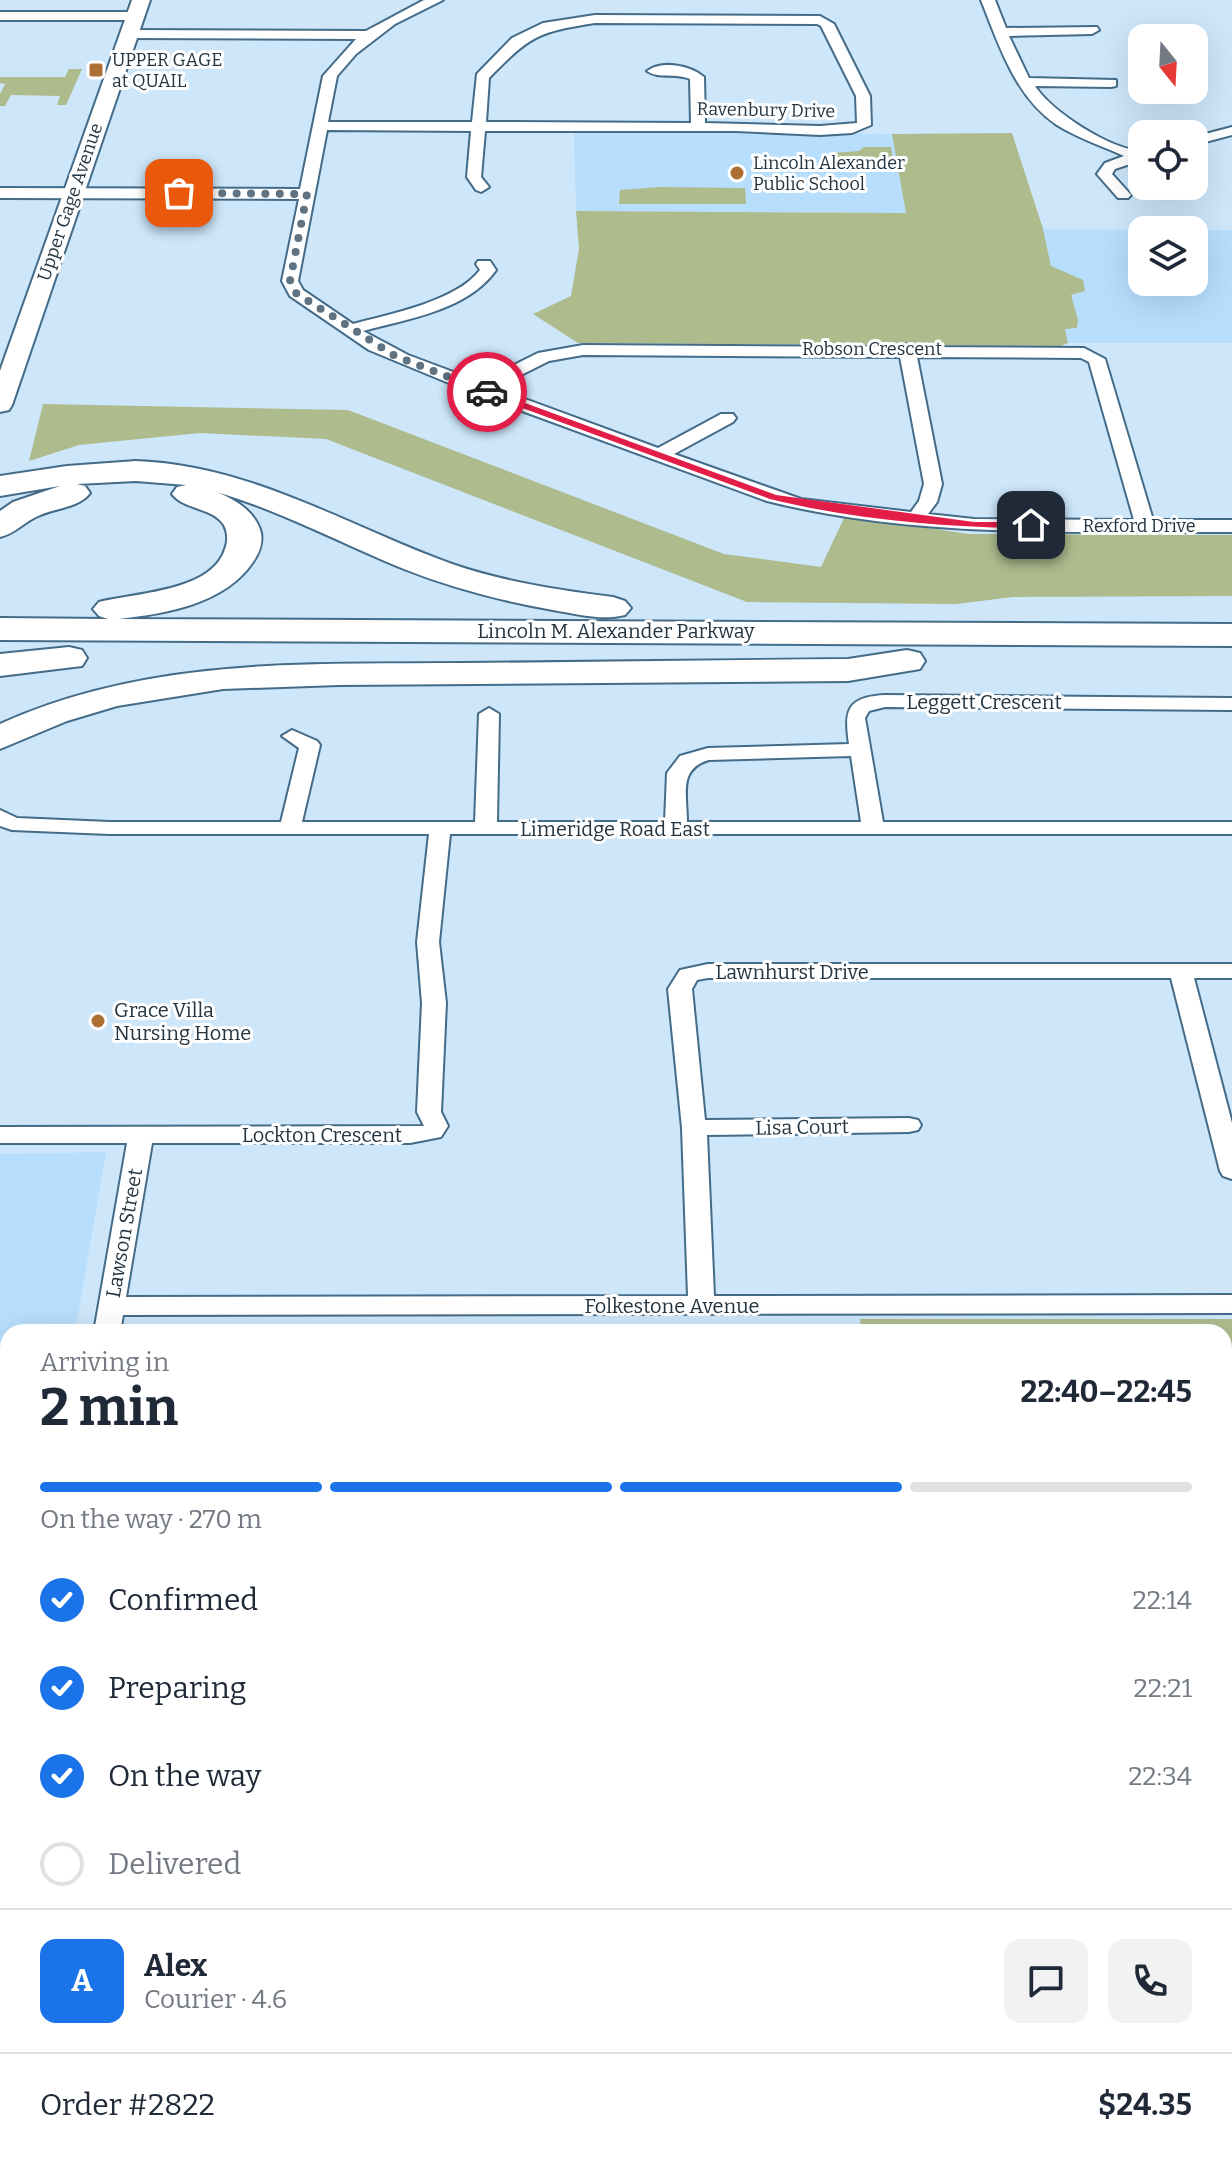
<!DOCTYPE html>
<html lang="en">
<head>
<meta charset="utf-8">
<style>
  :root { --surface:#fff; --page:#f2f2f3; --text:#1f2937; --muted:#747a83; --line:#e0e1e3; --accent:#1a73e8 }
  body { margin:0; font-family:Bitter,serif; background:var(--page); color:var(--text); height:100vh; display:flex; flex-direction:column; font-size:30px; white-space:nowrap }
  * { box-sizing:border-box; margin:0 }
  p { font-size:26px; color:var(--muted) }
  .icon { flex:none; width:44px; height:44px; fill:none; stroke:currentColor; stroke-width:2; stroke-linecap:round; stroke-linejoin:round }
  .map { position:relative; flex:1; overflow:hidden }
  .drawer { position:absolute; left:0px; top:1324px; width:1232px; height:850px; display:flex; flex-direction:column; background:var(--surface); border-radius:24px 24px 0 0; box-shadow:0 8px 32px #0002 }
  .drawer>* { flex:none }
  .needle { width:52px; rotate:162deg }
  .tools { position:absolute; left:1128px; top:24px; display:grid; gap:16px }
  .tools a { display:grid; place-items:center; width:80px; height:80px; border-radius:16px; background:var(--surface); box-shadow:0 8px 32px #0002; font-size:40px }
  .pin { position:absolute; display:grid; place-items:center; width:68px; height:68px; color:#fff; margin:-34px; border-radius:16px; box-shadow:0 4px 12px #0006 }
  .courier { position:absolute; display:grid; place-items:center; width:80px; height:80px; margin:-40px; border:6px solid #e11d48; border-radius:50%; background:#fff; color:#222; box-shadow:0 2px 10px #0007 }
  .headline em { font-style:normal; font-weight:700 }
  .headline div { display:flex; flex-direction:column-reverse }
  .headline { display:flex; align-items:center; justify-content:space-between; height:136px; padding:0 40px }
  h1 { font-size:52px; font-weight:700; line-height:60px }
  .bar { display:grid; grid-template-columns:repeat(4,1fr); gap:12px 8px; align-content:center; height:96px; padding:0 40px }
  .bar i { height:10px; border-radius:6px; background:var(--line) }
  .bar .current { background:var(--accent) }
  .bar p { grid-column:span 4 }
  .line { display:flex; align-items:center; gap:20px; padding:0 40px; border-top:2px solid var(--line) }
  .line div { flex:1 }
  .round { display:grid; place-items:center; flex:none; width:84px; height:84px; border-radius:16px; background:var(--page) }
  ol { padding:0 40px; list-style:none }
  li { display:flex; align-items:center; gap:24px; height:88px }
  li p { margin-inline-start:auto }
  li .icon { padding:8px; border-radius:50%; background:var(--accent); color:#fff; stroke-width:4 }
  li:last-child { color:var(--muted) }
  li i { width:44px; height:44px; border:4px solid var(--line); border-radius:50% }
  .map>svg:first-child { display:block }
  .built { fill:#b7defc }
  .green { fill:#adbb8d }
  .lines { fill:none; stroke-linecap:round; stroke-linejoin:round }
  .minor-casing { stroke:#446b88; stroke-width:4 }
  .secondary-casing { stroke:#446b88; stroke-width:4 }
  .motorway-casing { stroke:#446b88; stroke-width:4 }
  .minor { fill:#fff; fill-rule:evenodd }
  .secondary { fill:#fff; fill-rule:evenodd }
  .motorway { fill:#fff; fill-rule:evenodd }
  .route { fill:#e11d48 }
  .done { stroke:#5f7382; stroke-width:8; stroke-dasharray:0 14.4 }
  .poi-dot { fill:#ac6e33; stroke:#fff; stroke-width:3 }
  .labels { text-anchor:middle; stroke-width:6; stroke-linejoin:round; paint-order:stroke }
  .far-poi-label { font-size:18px; fill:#243541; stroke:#fff; text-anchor:start }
  .far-street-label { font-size:18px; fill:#243541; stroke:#fff }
  .street-label { font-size:20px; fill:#243541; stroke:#fff }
  .poi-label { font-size:20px; fill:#243541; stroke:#fff; text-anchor:start }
</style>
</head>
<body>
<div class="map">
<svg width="1232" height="2173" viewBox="0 0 1232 2173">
  <rect width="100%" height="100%" fill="#cde6fa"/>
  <path class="built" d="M574,131L892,134L907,213L576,211Z
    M1043,229L1167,230H1142V282H1194V230H1232V343H1068Z
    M106,1152L75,1332H8V1713L0,1759V1154Z
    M1224,1734H1232V2173H985L984,2166H1224V1792L1229,1791L1224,1763Z"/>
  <path class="green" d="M69,69H82L66,105H57L60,96L11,95L5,106H0V94L5,84L0,83V77H65Z
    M1012,133L1043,229L1051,266L1083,280L1085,291L1071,295L1078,320L1077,328L1065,329L1068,343L1061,346L578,343L533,314L571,296L579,249L576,211L906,213L892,134Z
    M864,147H891L894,165L834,166L832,153L859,151Z
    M660,187L745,188L746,204H619L620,190Z
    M43,404L348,410L724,554L821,567L845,516L969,534L1232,535V596L1013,597L956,604L747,602L326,439L200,433L79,445L29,461Z
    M860,1319H1232V1734H1224V1332H861Z
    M393,2166H984L985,2173H392Z"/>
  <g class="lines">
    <defs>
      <path id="minor" d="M424,0H443L395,24L356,54L337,76L328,122H472L477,74L512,38L543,23L595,15L820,16L834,24L870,96L871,125L852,133L820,135L736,131H485L481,177L489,187L481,192L476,190L467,177L471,131L327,130L298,281L303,290L353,324C390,314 457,301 480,270L476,264L478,261H490L496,270C468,310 408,319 363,331L408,355L480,382L538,353L583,345L900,347L907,344L914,347L1084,348L1105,359L1153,520H1232V532C1077,531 918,539 767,501L473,393L369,350L290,296L282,281L299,199L0,198V188L300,189L323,76L356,39L128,38L121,34L128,30L366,31ZM595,23L817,24L821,26L856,96L857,123L820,126L705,123L704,77C690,65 662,60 647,71C658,79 676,73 690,79L691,123L486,122L489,78C530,36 537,32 595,23ZM583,355L900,357L924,484L919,501L911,512L801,499L674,454L733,422L736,418L733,414H721L658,448L495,388L549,361ZM917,357L1081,358L1089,362L1134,520L974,519L928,514L937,502L942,484Z
        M981,0H995L1006,28L1097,27L1099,30L1092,34L1009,36L1029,78L1116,80V86L1111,87L1035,86C1052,112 1111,150 1142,151V160L1115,169L1112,174L1131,195L1128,198H1118L1097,174L1105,163L1124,156C1102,146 1078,138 1057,125C1015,97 999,45 981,0Z
        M0,12H135L142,16L135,20H0Z
        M1232,127V135L1194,145V137Z
        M885,695L1232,698V710L885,707L869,711L865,718L883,822H1232V834H450L439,942L446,1003L441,1112L448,1126L441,1137L410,1143H152L126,1297L688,1296L682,1128L668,989L680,970L708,964H1232V978H1194L1232,1123V1179L1223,1176L1220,1171L1171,978H708L697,980L692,989L705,1120L909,1118L918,1120L921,1125L918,1130L909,1132L707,1135L714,1296L1232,1295V1313L123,1315L120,1332H94L127,1143H0V1127L424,1126L417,1112L422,1003L417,942L429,834H109L12,830L0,826V810L17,818L109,822H281L299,748L282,736L292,730L317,741L320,745L302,822H475L479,714L489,708L499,714L497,822H665L667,773L680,756L708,748L849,744C844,710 847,697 885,695ZM851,756L861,822H687C687,794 678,769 709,760Z
        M7,1791L8,1855L0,1857V1793Z
        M0,1912L8,1914V1940L0,1938Z
        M339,2166H373L372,2173H338Z"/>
      <path id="secondary" d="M132,0H150L12,405L9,410L0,412V371Z"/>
      <path id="motorway" d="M136,461C251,465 347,526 452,564C504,582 559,590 613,597L625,601L631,608L625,615C602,621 576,614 553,610C502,601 452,588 404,569C342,544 282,511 216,492C235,499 256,512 261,533C263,544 259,553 253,562C225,604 165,614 118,619L1232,624V646L0,640V618L108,619L99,616L93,609L99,602C133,593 212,592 225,549C228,542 228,533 224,525C212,507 184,510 172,494L177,487L186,485L136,481L77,484L85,486L90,493C79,508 54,508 38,516C24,522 16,533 0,537V511L13,502L60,486L0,496V476L67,466Z
        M69,647L82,650L87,658L82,666L0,676V654Z
        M907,650L920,653L925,661L920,669L848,681L339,685L223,689L117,706L67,721L0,749V724C148,657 306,664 465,663C593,662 720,660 848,659Z"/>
    </defs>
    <use href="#minor" class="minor-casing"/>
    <use href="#secondary" class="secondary-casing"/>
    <use href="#motorway" class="motorway-casing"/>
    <use href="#minor" class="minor"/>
    <use href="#secondary" class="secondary"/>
    <use href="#motorway" class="motorway"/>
  </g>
  <path class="route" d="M487,389L776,495L974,522H1031L1036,525L1031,528C948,528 850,519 770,499L484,394Z"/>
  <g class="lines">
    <path class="done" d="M179,193L307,194L290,281L296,293L395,356L487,392"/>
  </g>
  <g class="poi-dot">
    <rect x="88" y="62" width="16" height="16" rx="4"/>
    <circle cx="737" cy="173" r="8"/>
    <circle cx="98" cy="1021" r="8"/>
  </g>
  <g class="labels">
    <g class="far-poi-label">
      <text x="112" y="66">UPPER GAGE<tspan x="112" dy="21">at QUAIL</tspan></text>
      <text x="753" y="169">Lincoln Alexander<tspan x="753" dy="21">Public School</tspan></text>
    </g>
    <g class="far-street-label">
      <text transform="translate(766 110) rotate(1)" y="6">Ravenbury Drive</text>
      <text transform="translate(70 202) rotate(-71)" y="6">Upper Gage Avenue</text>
      <text x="872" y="355">Robson Crescent</text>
      <text x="1139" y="532">Rexford Drive</text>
    </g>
    <g class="street-label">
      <text x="616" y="638">Lincoln M. Alexander Parkway</text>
      <text x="984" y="709">Leggett Crescent</text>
      <text x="615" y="836">Limeridge Road East</text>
      <text x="792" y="979">Lawnhurst Drive</text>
      <text transform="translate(802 1127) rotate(-1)" y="7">Lisa Court</text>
      <text x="322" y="1142">Lockton Crescent</text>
      <text transform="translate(124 1233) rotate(-80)" y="7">Lawson Street</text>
      <text x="672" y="1313">Folkestone Avenue</text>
    </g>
    <g class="poi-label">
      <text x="114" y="1017">Grace Villa<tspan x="114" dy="23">Nursing Home</tspan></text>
    </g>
  </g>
</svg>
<div class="tools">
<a><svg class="needle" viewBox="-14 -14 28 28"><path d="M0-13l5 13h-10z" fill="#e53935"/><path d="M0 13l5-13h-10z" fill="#747a83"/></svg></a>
<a><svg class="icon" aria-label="locate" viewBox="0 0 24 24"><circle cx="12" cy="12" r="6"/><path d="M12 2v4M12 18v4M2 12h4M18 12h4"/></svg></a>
<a><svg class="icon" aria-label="layers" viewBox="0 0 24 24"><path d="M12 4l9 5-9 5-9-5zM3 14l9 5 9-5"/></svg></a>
</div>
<div class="pin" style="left:179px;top:193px;background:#ea580c"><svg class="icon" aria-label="bag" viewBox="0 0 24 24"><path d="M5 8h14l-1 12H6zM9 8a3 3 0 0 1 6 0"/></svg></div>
<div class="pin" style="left:1031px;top:525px;background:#1f2937"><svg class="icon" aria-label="home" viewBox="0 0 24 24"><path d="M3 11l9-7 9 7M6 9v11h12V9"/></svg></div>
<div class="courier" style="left:487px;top:392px"><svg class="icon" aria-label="car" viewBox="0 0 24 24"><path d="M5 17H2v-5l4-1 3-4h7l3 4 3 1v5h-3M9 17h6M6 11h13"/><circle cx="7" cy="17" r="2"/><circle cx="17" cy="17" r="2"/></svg></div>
<section class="drawer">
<div class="headline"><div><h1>2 min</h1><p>Arriving in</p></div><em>22:40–22:45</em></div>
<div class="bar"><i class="current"></i><i class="current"></i><i class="current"></i><i></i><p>On the way · 270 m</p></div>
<ol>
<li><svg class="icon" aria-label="check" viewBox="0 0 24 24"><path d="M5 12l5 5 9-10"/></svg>Confirmed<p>22:14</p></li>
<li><svg class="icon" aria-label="check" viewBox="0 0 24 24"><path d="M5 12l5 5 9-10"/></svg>Preparing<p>22:21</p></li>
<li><svg class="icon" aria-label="check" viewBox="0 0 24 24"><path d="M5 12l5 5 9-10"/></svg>On the way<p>22:34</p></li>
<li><i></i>Delivered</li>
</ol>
<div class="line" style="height:144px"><b class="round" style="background:var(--accent);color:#fff">A</b><div><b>Alex</b><p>Courier · 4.6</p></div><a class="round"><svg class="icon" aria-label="chat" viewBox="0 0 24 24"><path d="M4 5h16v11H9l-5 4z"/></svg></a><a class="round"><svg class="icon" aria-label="phone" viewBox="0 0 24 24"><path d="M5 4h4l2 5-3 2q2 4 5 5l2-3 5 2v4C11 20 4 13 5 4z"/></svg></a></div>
<div class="line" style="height:104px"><div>Order #2822</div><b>$24.35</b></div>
</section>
</div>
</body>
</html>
